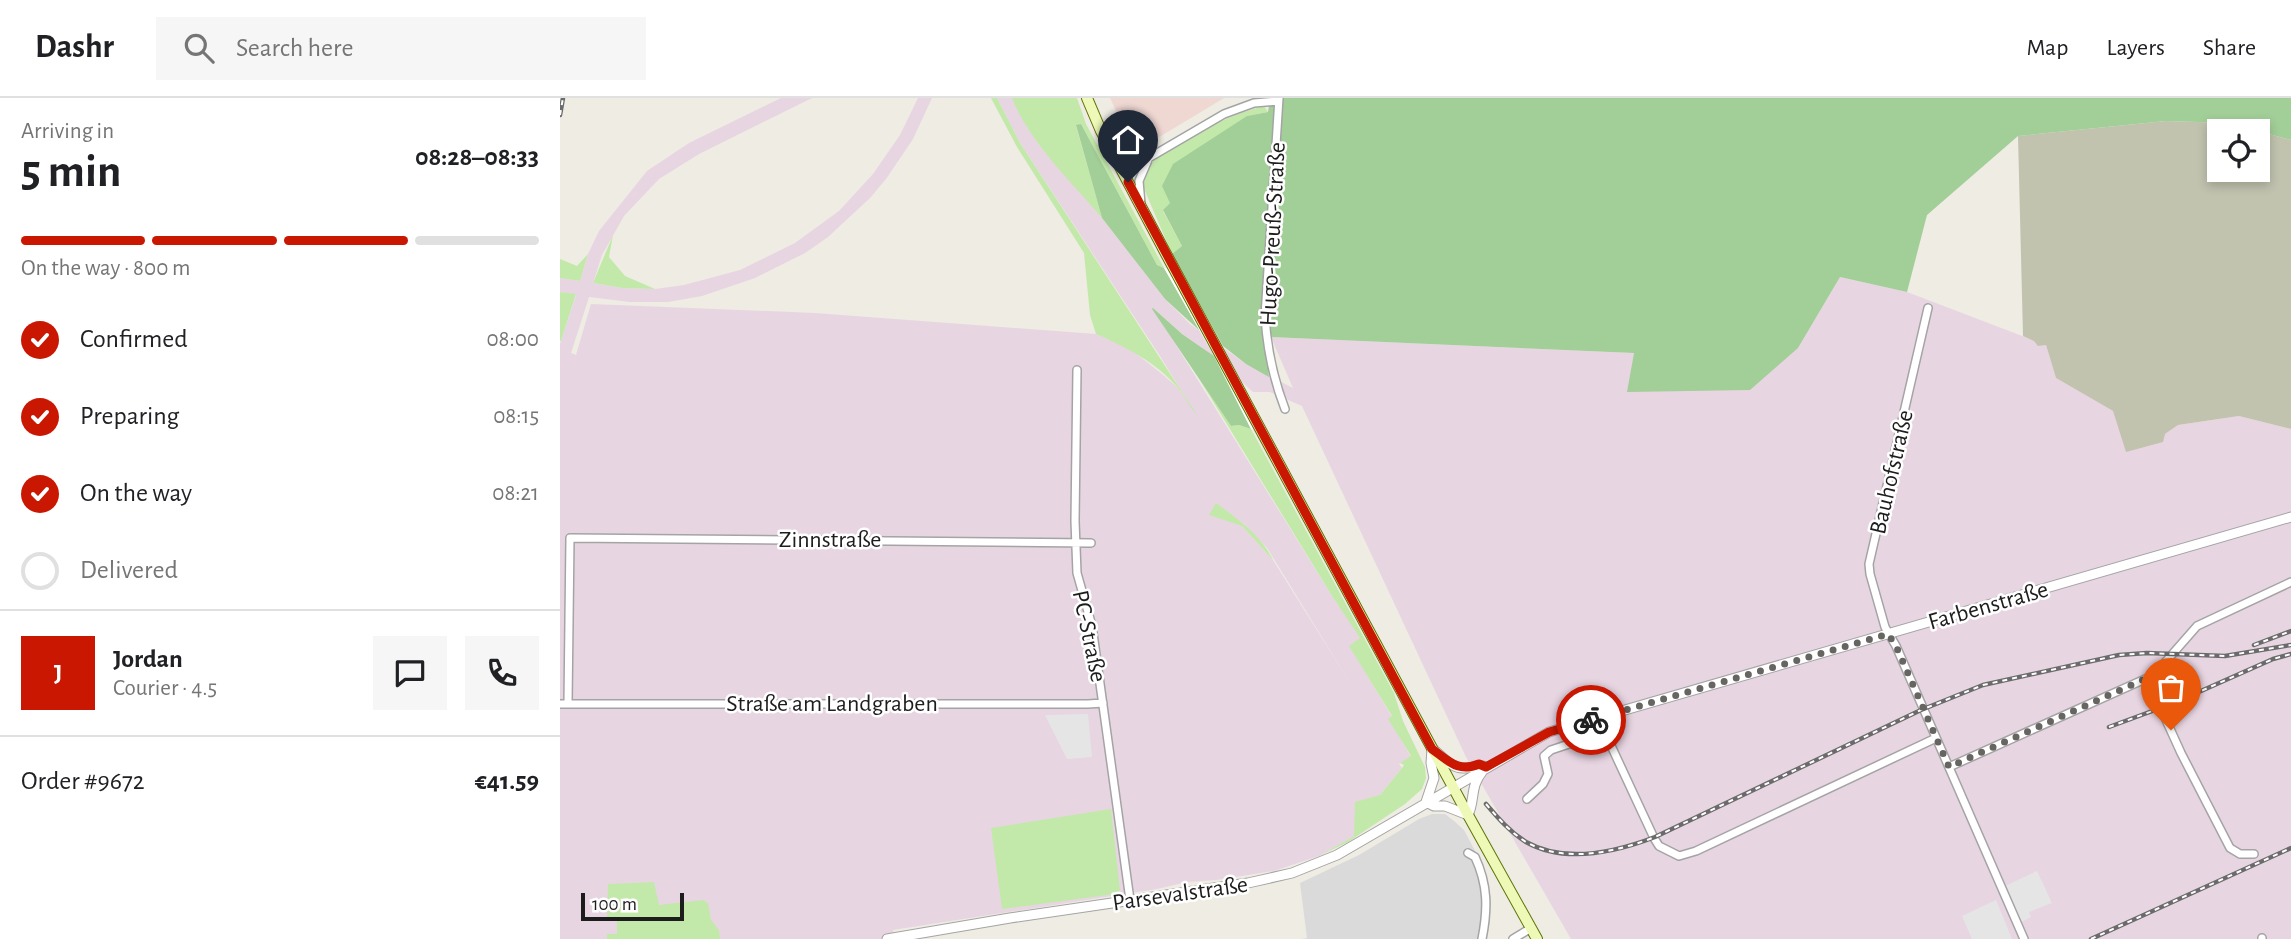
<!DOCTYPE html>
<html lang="en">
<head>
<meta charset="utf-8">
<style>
  :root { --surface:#fff; --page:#f6f6f6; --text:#202124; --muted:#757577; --line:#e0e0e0; --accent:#c91702 }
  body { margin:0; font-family:"Alegreya Sans",sans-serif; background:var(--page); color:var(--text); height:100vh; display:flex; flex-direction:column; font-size:26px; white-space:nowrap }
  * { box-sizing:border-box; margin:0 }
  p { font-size:23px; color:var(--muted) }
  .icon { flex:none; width:38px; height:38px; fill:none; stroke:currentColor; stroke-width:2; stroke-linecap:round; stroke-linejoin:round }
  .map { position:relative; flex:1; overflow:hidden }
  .sheet { display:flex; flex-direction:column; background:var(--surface); width:560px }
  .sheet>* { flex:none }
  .buttons { position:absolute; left:1647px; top:21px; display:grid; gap:14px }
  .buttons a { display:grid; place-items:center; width:63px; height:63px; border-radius:0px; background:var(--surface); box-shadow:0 4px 10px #0003; font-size:35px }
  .scale { position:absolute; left:21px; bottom:18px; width:103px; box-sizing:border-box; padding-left:7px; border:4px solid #1d1d1d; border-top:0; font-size:19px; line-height:24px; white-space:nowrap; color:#1d1d1d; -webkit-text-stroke:5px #fff; paint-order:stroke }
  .pin { position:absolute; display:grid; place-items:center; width:60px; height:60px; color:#fff; margin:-72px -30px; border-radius:50% 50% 50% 0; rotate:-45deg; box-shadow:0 0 7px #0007 }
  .pin .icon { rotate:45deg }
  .courier { position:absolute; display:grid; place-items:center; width:70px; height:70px; margin:-35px; border:5px solid #c91702; border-radius:50%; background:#fff; color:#222; box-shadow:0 2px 9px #0007 }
  .head em { font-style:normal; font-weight:700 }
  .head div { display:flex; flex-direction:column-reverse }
  .head { display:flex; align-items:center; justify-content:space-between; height:119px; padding:0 21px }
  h1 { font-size:46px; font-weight:700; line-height:52px }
  .bar { display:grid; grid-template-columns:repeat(4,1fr); gap:10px 7px; align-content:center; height:84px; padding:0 21px }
  .bar i { height:9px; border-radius:5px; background:var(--line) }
  .bar .selected { background:var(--accent) }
  .bar p { grid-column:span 4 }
  .line { display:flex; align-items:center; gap:18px; padding:0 21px; border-top:2px solid var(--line) }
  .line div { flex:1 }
  .round { display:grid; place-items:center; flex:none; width:74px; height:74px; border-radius:0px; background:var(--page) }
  ol { padding:0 21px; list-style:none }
  li { display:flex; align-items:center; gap:21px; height:77px }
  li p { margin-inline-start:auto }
  li .icon { padding:7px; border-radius:50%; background:var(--accent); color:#fff; stroke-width:4 }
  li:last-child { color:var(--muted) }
  li i { width:38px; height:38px; border:4px solid var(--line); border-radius:50% }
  header { display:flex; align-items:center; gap:42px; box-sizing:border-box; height:98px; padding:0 35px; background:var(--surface); border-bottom:2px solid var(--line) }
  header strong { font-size:33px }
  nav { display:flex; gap:38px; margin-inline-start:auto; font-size:24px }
  .search { width:490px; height:63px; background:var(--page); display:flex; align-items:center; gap:18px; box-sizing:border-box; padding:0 24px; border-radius:0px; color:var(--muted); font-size:26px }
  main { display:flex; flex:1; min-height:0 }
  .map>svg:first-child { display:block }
  .residential { fill:#dbdada }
  .commercial { fill:#efd7d2 }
  .industrial { fill:#e8d5e2; fill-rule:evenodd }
  .construction { fill:#c1c3af; fill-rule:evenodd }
  .grass { fill:#c2e9a9 }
  .forest { fill:#a2ce98 }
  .parking { fill:#e5e5e5 }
  .pier { fill:#fff }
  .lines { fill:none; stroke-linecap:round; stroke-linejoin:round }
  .minor-casing { stroke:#a4a4a4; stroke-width:10 }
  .tertiary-casing { stroke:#a4a4a4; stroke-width:11 }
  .secondary-casing { stroke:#5c7306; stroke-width:12 }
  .minor { stroke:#fff; stroke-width:7 }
  .tertiary { stroke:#fff; stroke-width:9 }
  .secondary { stroke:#eef9b7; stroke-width:10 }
  .rail-casing { stroke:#6b6b6b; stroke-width:4.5 }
  .rail { stroke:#fff; stroke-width:2; stroke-dasharray:5; stroke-linecap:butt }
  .done { stroke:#666562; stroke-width:7; stroke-dasharray:0 12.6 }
  .route { stroke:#c91702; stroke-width:9 }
  .labels { text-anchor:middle; stroke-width:5; stroke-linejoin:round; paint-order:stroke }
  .street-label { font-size:24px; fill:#1d1d1d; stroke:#fff }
</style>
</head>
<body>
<header>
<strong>Dashr</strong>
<div class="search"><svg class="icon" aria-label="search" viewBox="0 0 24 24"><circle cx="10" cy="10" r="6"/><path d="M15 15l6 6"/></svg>Search here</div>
<nav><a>Map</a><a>Layers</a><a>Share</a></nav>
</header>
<main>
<section class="sheet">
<div class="head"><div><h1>5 min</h1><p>Arriving in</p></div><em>08:28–08:33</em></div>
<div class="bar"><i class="selected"></i><i class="selected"></i><i class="selected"></i><i></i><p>On the way · 800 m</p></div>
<ol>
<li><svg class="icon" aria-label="check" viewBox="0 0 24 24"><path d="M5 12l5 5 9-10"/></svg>Confirmed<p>08:00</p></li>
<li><svg class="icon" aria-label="check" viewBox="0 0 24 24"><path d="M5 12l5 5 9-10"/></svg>Preparing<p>08:15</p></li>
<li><svg class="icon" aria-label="check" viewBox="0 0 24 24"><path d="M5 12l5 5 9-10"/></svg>On the way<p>08:21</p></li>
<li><i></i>Delivered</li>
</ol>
<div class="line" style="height:126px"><b class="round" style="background:var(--accent);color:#fff">J</b><div><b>Jordan</b><p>Courier · 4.5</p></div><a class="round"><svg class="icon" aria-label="chat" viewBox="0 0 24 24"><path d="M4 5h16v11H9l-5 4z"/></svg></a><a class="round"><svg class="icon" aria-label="phone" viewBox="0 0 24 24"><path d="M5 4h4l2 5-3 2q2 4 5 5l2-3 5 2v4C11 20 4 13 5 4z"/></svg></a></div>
<div class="line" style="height:91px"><div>Order #9672</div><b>€41.59</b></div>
</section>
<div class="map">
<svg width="1731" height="841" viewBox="0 0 1731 841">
  <rect width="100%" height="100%" fill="#eeece3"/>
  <path class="residential" d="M872,716H885L894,723L904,732L924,770L930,793V822L926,841H742L747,840L740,785L799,757L859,721Z"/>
  <path class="commercial" d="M550,0H664L576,53Z"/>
  <path class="industrial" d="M221,0H252L139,56L99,81L64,118L42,157L33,185L62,190L95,191L124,187L180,172L235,145L279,113L313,76L340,37L358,0H372L353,41L326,81L310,100L268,139L245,155L195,180L142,198L108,204H70L29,199L11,255L16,257L31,206L255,215L536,236L569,250L602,276L618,290L633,312L600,258L460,45L437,0H452L467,29L480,48L542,120L605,201L630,226L686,266L733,290L711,239L1074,255L1068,294L1238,250L1280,179L1347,194L1486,247L1496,280L1553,313L1605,336L1618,327L1679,318L1731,331V841H1011L906,659L742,308L710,294H693L654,258L622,236L593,210L772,498L801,540L790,548L832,619L829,621L851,659L839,666L842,670L820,697L794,738L759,758L714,773L656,782L627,784L597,791L333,832L334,841H0V246L16,197L0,194V180L20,183L28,156L39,133L87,73L129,45ZM656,406L684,426L707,450L792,588L713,462L682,428Z"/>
  <path class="construction" d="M1606,23L1669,25L1731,42V331L1679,318L1618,327L1605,336L1603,344L1566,354L1553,313L1496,280L1486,247L1478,248L1474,243L1463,238L1458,38ZM1659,33H1698V72H1659Z"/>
  <path class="grass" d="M431,0H437L460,45L637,317C630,310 625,299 618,290C597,265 566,249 536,236L530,217L524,155L457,49Z
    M452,0H517L526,26L604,170L597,167L521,26L516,28L542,120C511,83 470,45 452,0Z
    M704,8L708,14L687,18L603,113L622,148L612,156L585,93C583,86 583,79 587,72C602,46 675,15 704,8Z
    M53,137L49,159L65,178L95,191L62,190L33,185Z
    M28,156L20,183L0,180V161L17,168Z
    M0,194L16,196L1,243H0Z
    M635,274L671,328L679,327L691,331L834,595L843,623L865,669L866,680L862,691L845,706L788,744L759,758L794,738L795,704L820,697L842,670L844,667L840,665L851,658L828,621L832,618L789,548L800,540L772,498Z
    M656,405C678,421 701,437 713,462L682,428L649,417Z
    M551,711L560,792L555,796L442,811L431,730Z
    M94,784L99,807L143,802L148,805L151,822L159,832L160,841H47V836H57V823L47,821L48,786Z"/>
  <path class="forest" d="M710,0H1731V42L1669,25L1606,23L1458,38L1367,117L1347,194L1280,179L1238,250L1190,292L1067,294L1074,255L711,239L705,242L709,279L686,266L663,248L612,156L622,148L603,112L610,105L602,88L613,66L687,18L708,14Z
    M521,26L597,167L604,170L640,233L605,201L542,120L516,27Z
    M593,210L622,236L654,258L691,331L679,327L671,328L592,211Z"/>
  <path class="parking" d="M528,616L532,659L507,661L485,617Z
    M1477,773L1492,805L1469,814L1471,819L1461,824L1445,788Z
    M1436,802L1452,841H1412L1402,818Z"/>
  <path class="pier" d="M604,170L621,174L708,334L691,331L654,258Z"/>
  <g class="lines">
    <defs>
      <path id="minor" d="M719,0L705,218C707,251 713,280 725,311
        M563,75L664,16L694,5L718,3
        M581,106L579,83L588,62
        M1368,210L1309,466L1310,476L1325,529L1336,548L1464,841
        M517,272L515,423L517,475L532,528L570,802
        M1587,580L1621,655L1670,750L1680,756H1694
        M8,605L10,440L531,445
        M0,606H528L543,605
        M1389,669L1594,577L1637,528L1731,484
        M967,701L983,686L988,676L984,658L991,652L1042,635L1047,639L1094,740L1099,748L1119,758L1136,753L1376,640
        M908,755L915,759C928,787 928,811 922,841
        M1702,840V841
        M953,841L971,830"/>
      <path id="tertiary" d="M873,651C882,658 891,670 903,670C913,671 917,665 927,669
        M866,704L874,708H885L908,717C915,703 910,688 922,674
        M866,704L874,680L871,665L872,651
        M327,841L450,820L688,785L732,775L777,757L989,634L1731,419"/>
      <path id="secondary" d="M527,0L541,33L605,154L908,717L977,841"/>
    </defs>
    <use href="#minor" class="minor-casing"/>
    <use href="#tertiary" class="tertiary-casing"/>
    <use href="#secondary" class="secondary-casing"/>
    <use href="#minor" class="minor"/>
    <use href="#tertiary" class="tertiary"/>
    <use href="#secondary" class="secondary"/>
    <defs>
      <path id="rail" d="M0,17L3,0
        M1694,547L1731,533
        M1549,629L1614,605L1713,561L1731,556
        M926,706C938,720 950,734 966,744C1005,766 1056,754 1095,739L1361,612L1423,587L1559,557L1587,555L1665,558L1731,547
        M1531,841L1731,750"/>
    </defs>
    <use href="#rail" class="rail-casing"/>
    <use href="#rail" class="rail"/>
  </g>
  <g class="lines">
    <path class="done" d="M1031,622L1328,536L1336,548L1389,669L1587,580L1611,632"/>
    <path class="route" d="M568,84L872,651C889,663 898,675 919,666L926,669L989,634L1031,622"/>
  </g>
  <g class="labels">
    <g class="street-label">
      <text transform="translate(712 136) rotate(-87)" y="8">Hugo-Preuß-Straße</text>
      <text transform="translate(1331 374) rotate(-77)" y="8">Bauhofstraße</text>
      <text x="270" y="449">Zinnstraße</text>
      <text transform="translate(1428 507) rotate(-16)" y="8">Farbenstraße</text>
      <text transform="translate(530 538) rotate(78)" y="8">PC-Straße</text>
      <text x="272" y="613">Straße am Landgraben</text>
      <text transform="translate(620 795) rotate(-8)" y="8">Parsevalstraße</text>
    </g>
  </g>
</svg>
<div class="buttons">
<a><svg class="icon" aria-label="locate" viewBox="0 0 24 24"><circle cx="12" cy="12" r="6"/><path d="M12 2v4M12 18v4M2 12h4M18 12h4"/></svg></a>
</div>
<div class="scale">100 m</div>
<div class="pin" style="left:1611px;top:632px;background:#ea580c"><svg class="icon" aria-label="bag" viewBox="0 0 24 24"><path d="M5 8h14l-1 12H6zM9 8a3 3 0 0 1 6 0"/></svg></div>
<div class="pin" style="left:568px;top:84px;background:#1f2937"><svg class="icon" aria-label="home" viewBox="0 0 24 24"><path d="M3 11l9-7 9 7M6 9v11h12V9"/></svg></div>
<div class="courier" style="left:1031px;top:622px"><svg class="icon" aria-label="bike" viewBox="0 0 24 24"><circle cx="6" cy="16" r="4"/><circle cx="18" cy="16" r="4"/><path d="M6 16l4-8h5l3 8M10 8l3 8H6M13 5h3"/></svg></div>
</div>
</main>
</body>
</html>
